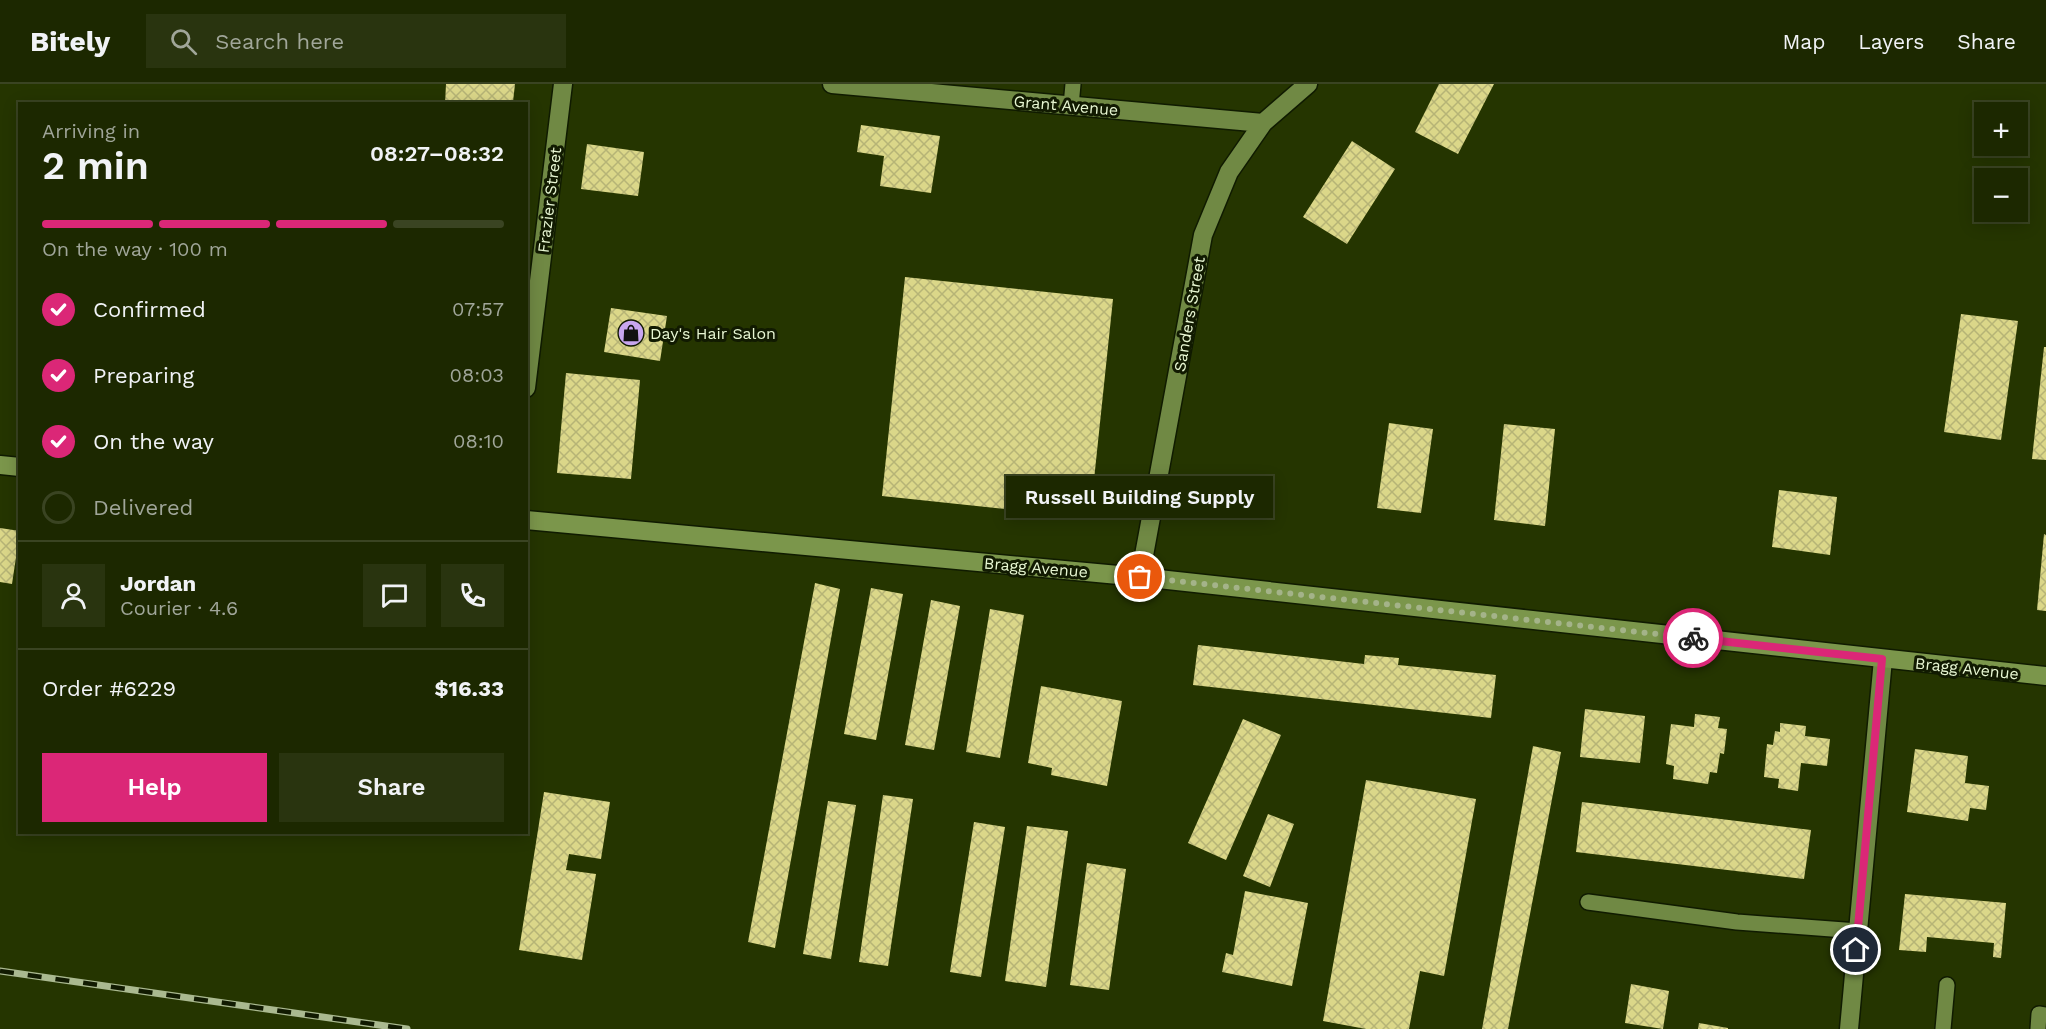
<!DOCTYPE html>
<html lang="en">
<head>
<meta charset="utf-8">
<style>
  :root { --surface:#1c2800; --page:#29340f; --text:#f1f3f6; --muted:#a0a699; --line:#3a4422; --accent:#db2777 }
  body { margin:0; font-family:"Work Sans",sans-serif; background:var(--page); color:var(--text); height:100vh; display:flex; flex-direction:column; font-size:22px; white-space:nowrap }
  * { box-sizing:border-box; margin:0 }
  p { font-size:20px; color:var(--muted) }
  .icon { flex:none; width:33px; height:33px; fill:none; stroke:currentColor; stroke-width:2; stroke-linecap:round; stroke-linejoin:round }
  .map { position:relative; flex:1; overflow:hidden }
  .details { position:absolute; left:18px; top:18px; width:510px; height:732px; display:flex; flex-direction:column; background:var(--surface); border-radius:0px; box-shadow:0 3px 15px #0003,0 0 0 2px var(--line) }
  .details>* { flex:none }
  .buttons { position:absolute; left:1974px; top:18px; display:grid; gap:12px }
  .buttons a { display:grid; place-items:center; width:54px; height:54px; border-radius:0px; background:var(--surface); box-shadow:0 3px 15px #0003,0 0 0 2px var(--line); font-size:30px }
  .pin { position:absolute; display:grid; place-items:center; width:51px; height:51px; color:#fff; margin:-26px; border:3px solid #fff; border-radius:50%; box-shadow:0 2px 6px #0007 }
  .courier { position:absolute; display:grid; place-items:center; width:60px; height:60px; margin:-30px; border:4px solid #db2777; border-radius:50%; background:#fff; color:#222; box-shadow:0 2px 8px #0007 }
  .bubble { position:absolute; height:42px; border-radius:0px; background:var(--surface); box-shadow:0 3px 15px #0003,0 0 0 2px var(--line); font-size:20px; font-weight:600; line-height:42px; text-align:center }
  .overview em { font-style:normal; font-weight:600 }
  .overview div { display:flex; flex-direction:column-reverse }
  .overview { display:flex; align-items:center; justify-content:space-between; height:102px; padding:0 24px }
  h1 { font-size:39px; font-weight:600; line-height:45px }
  .bar { display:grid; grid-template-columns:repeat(4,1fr); gap:9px 6px; align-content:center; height:72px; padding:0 24px }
  .bar i { height:8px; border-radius:4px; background:var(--line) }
  .bar .on { background:var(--accent) }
  .bar p { grid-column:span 4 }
  .line { display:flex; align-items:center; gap:15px; padding:0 24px; border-top:2px solid var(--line) }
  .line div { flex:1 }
  .round { display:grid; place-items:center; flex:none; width:63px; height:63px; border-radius:0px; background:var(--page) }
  ol { padding:0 24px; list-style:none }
  li { display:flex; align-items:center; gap:18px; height:66px }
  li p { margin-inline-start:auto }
  li .icon { padding:6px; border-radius:50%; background:var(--accent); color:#fff; stroke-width:4 }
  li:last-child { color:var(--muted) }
  li i { width:33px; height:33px; border:3px solid var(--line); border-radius:50% }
  .cta { display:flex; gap:12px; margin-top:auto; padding:12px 24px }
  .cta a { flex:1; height:69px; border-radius:0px; background:var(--accent); color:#fff; font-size:24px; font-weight:600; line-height:69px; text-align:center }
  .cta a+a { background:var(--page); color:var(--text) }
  header { display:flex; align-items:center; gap:36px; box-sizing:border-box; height:84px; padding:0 30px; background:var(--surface); border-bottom:2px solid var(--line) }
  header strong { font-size:28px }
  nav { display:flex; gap:33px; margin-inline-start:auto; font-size:21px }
  .search { width:420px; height:54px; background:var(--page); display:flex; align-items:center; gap:15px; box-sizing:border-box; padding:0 21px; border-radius:0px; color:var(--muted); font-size:22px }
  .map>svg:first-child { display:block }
  .building { fill:url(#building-cross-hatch) }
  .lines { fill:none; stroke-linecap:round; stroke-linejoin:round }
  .lane-casing { stroke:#101b00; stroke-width:18 }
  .street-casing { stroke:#101b00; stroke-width:21 }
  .secondary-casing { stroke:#101b00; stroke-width:21 }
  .lane { stroke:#708944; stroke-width:15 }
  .street { stroke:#708944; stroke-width:18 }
  .secondary { stroke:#7b964b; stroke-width:18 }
  .rail-casing { stroke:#aab990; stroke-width:7 }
  .rail { stroke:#111a01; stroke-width:4.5; stroke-dasharray:14; stroke-linecap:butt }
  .done { stroke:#a4b389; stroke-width:6; stroke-dasharray:0 10.8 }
  .route { stroke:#db2777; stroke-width:8 }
  .labels { text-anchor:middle; stroke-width:6; stroke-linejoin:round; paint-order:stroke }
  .street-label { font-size:16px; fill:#e8f7d3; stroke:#111a01 }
  .poi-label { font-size:16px; fill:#e8f7d3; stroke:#111a01; text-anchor:start }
</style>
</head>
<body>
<header>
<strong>Bitely</strong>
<div class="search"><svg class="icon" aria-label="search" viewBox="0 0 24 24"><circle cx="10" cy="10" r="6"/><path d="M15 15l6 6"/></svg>Search here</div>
<nav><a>Map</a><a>Layers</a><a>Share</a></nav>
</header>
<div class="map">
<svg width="2046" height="945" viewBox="0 0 2046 945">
  <defs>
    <pattern id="building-cross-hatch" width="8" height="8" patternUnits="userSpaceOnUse" patternTransform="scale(1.5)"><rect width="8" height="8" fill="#dbd789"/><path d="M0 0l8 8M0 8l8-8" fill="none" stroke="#b6b476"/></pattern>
  </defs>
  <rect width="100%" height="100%" fill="#253500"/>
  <path class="building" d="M446,0H515L513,18L493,17V20H445Z
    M1439,0H1494L1458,70L1415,48Z
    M861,41L940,52L931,109L880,102L884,72L857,68Z
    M1352,57L1395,85L1347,160L1303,133Z
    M587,60L644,68L638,112L581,105Z
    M905,193L1113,215L1090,434L882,412Z
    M611,224L667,232L660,277L604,268Z
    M1961,230L2018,237L2001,356L1944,348Z
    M2044,263H2046V376L2032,375Z
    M566,289L640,296L631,395L557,389Z
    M1389,339L1433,345L1421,429L1377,424Z
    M1504,340L1555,345L1545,442L1494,436Z
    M1779,406L1837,413L1830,471L1772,463Z
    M0,444L20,447L12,500L0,498Z
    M2044,450L2046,451V527L2037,526Z
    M815,499L840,505L775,864L748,858Z
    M871,504L903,510L876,656L844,650Z
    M931,516L960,522L934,666L905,661Z
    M990,525L1024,531L1000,674L966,668Z
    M1198,561L1364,580L1365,571L1399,574L1398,581L1496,591L1491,634L1193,601Z
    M1041,602L1122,617L1107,702L1051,691L1052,684L1028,679Z
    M1585,625L1645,632L1640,679L1580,673Z
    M1695,630L1720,633L1718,644L1727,645L1724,670L1720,669L1717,689L1710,688L1708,700L1673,695L1674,682L1666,680L1671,640L1694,643Z
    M1243,635L1281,651L1226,776L1188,759Z
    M1780,639L1806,642L1805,652L1830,655L1827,682L1801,679L1798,707L1778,704L1779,695L1764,693L1767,660L1773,661L1775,647L1780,648Z
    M1533,662L1561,668L1508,945H1482Z
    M1915,665L1968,672L1965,699L1989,702L1986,726L1970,724L1968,737L1907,728Z
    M1366,696L1476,715L1444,892L1420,887L1409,945H1366L1323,937Z
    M544,708L610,718L601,775L569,770L566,786L596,790L582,876L519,866Z
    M883,711L913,715L888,882L859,878Z
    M828,717L856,721L831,875L803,870Z
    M1582,718L1811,746L1804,795L1576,768Z
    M1268,730L1294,740L1270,803L1243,792Z
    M974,738L1005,743L981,893L950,888Z
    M1027,742L1068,747L1046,903L1005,897Z
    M1087,779L1126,785L1109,906L1070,901Z
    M1245,807L1308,819L1292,902L1222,888L1226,869L1233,871Z
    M1905,810L2006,819L2001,874L1993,873L1994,859L1927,853L1926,868L1899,866Z
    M1631,900L1669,907L1663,945L1625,939Z
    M1699,939L1728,944V945H1698Z"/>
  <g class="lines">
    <defs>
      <path id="lane" d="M1071,22L1073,0
        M1588,818L1737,838L1858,847
        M1943,945L1947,901
        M2038,945L2039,930L2046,931"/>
      <path id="street" d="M832,0L1263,39
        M526,304L563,0
        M1140,493L1203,151L1229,88L1263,39L1308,0
        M1849,945L1883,575"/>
      <path id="secondary" d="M0,381L20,383
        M526,436L1140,493L2046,592"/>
    </defs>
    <use href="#lane" class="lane-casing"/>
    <use href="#street" class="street-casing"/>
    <use href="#secondary" class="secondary-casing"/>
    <use href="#lane" class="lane"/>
    <use href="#street" class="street"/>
    <use href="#secondary" class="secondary"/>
    <defs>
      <path id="rail" d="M0,887L407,945"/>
    </defs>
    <use href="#rail" class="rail-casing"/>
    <use href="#rail" class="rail"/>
  </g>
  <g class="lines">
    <path class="done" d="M1140,493L1693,554"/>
    <path class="route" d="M1693,554L1882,575L1856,866"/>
  </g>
  <defs>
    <symbol id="shop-disc" viewBox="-11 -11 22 22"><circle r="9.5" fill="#c8a6ef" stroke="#111a01"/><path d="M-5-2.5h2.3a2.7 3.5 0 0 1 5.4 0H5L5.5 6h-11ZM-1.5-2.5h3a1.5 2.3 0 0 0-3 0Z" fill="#111"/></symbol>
  </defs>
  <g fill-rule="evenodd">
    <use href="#shop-disc" x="616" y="234" width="30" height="30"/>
  </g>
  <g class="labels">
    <g class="street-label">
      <text transform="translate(1066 21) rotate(5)" y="6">Grant Avenue</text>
      <text transform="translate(549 116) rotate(-83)" y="6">Frazier Street</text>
      <text transform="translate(1189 230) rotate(-80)" y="6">Sanders Street</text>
      <text transform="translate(1036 483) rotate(5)" y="6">Bragg Avenue</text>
      <text transform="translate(1967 584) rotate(6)" y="6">Bragg Avenue</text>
    </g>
    <g class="poi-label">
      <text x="650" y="255">Day's Hair Salon</text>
    </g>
  </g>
</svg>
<div class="buttons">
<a>+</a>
<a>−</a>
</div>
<div class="pin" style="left:1140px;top:493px;background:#ea580c"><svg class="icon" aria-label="bag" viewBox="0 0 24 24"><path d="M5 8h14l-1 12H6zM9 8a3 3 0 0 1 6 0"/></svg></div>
<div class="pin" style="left:1856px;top:866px;background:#1f2937"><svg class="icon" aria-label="home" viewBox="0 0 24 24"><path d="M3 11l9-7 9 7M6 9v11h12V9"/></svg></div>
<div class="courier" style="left:1693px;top:554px"><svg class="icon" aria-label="bike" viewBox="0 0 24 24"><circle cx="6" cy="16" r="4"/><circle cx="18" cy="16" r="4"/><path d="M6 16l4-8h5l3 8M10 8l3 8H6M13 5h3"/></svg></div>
<div class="bubble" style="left:1006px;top:392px;width:267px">Russell Building Supply</div>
<section class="details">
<div class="overview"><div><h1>2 min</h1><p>Arriving in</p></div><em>08:27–08:32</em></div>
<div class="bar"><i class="on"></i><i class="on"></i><i class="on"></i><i></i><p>On the way · 100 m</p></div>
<ol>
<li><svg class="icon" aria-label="check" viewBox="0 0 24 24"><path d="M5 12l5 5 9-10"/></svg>Confirmed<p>07:57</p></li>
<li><svg class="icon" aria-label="check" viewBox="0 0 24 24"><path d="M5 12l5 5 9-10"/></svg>Preparing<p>08:03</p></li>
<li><svg class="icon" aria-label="check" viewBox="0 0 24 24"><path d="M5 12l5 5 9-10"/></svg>On the way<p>08:10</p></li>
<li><i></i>Delivered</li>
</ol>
<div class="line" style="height:108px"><a class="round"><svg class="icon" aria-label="person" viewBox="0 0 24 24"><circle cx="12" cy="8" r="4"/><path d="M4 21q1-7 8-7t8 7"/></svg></a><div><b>Jordan</b><p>Courier · 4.6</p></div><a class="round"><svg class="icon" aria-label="chat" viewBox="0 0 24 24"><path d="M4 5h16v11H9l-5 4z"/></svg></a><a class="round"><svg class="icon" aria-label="phone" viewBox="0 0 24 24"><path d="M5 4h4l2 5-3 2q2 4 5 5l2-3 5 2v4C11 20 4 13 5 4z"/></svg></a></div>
<div class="line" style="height:78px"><div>Order #6229</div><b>$16.33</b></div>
<div class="cta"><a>Help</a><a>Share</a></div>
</section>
</div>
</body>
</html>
